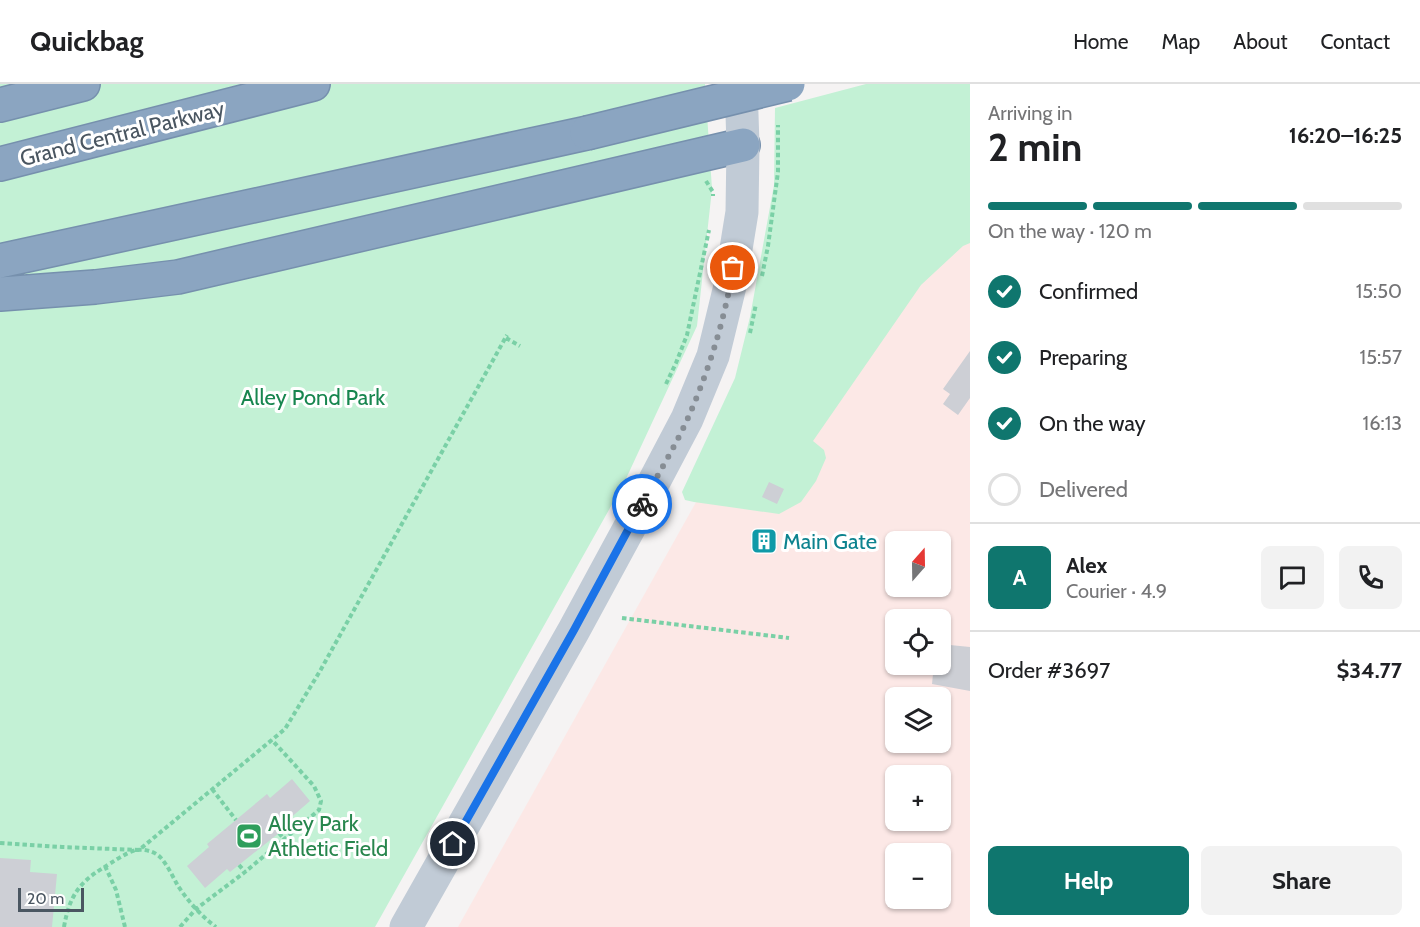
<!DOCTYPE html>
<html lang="en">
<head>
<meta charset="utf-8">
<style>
  :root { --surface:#fff; --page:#f2f2f2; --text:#202124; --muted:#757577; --line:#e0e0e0; --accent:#0f766e }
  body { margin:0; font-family:Cabin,sans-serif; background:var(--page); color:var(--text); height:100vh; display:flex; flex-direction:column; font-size:22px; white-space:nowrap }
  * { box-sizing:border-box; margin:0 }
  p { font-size:20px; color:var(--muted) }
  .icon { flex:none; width:33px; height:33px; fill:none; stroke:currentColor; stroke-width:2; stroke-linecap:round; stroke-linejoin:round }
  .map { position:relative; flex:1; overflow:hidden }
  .panel { display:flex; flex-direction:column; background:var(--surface); width:450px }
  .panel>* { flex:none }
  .needle { width:39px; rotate:20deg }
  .fabs { position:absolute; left:885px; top:447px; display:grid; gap:12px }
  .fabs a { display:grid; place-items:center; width:66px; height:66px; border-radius:9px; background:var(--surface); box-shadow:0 2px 4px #0004; font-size:30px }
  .scale { position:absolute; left:18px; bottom:15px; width:66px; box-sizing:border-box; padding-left:6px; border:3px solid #4a5661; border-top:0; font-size:16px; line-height:21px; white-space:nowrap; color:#4a5661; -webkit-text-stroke:4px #fff; paint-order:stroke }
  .pin { position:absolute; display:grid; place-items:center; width:51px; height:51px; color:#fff; margin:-26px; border:3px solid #fff; border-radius:50%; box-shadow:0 2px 6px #0007 }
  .courier { position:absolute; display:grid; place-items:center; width:60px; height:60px; margin:-30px; border:4px solid #1a73e8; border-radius:50%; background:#fff; color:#222; box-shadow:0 2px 8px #0007 }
  .head em { font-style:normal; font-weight:700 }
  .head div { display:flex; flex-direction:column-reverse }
  .head { display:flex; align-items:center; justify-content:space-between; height:102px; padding:0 18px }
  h1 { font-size:39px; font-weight:700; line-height:45px }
  .bar { display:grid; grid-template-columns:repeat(4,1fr); gap:9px 6px; align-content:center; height:72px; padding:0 18px }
  .bar i { height:8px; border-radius:4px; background:var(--line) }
  .bar .on { background:var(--accent) }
  .bar p { grid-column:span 4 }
  .line { display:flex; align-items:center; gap:15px; padding:0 18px; border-top:2px solid var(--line) }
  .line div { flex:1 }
  .round { display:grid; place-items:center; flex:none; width:63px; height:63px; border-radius:9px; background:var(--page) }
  ol { padding:0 18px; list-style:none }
  li { display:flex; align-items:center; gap:18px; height:66px }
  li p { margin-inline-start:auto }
  li .icon { padding:6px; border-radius:50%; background:var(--accent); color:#fff; stroke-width:4 }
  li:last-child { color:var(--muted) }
  li i { width:33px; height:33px; border:3px solid var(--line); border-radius:50% }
  .cta { display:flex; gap:12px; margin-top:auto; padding:12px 18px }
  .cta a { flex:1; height:69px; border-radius:9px; background:var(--accent); color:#fff; font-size:24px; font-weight:700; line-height:69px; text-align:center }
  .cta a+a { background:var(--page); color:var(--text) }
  header { display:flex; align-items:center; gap:36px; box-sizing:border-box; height:84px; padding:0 30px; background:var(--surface); border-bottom:2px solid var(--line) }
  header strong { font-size:28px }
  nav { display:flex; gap:33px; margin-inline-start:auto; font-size:21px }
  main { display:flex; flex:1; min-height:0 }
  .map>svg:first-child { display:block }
  .medical { fill:#fce8e6; fill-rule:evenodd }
  .green { fill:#c3f1d5 }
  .building { fill:#cdcfd5 }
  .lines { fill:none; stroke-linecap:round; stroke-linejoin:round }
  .highway-casing { stroke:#7690ad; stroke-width:36 }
  .path { stroke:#7ad0a6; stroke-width:4; stroke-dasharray:4.5 3; stroke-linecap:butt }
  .secondary { stroke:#c1cbd6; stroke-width:33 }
  .highway { stroke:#8ba5c1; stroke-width:33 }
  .highway-bridge-casing { stroke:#7690ad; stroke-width:36; stroke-linecap:butt }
  .highway-bridge { stroke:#8ba5c1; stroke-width:33 }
  .done { stroke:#868d94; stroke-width:6; stroke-dasharray:0 10.8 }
  .route { stroke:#1a73e8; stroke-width:8 }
  .labels { text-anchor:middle; stroke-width:6; stroke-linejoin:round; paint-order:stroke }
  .street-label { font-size:22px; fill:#4a5661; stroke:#fff }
  .park-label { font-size:22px; fill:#17864f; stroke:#fff }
  .culture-label { font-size:22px; fill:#0d838f; stroke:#fff; text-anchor:start }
  .leisure-label { font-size:22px; fill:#27864d; stroke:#fff; text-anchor:start }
</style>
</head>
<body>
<header>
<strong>Quickbag</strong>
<nav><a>Home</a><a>Map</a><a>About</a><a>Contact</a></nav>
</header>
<main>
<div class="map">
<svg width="970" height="843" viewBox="0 0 970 843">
  <rect width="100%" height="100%" fill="#f5f3f3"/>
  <path class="medical" d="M970,52V843H458L700,411ZM896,458H940V502H896ZM896,536H940V580H896ZM896,614H940V658H896ZM896,692H940V736H896ZM896,770H940V814H896Z"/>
  <path class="green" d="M0,0H705L712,105L697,242L624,399L375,843H0Z
    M866,0H970V159L963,162L921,201L813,357L824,366L826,374L816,397L801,418L779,430L694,418L685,416L682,408L735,294L750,233L774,101L775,24Z"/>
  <path class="building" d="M970,267V314L958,331L943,320L950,310L943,305Z
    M769,398L784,405L777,420L762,413Z
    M940,560L970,563V607L932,600L934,580H940Z
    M292,695L310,717L288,736L290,739L279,749L230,788L227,785L205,804L187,782L209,763L207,760L267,710L270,714Z
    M0,774L31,776L30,788L57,790L52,843H0Z"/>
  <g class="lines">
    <defs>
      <path id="highway" d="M0,21L83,0
        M0,80L313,0
        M0,177L587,49
        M0,210L95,203L178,193L743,61"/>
    </defs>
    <use href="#highway" class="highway-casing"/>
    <path class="path" d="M706,97L713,108V112
      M762,192L768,162L778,88V41
      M750,249L756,220
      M506,254L520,262
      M666,300L676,279L687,251L709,146
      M622,534L789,554
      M212,705L236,736
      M279,749L284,755
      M0,759L62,763L139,766L285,645L320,587L507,251
      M239,781L245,788
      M105,782L116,806L125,843
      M64,843C69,814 78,799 103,784C111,779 127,768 136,766C144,765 155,767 161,774C168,782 173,793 178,802C188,817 201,832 216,843
      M180,843L196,825L245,788L319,726L321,717L314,702L272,656"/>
    <path class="secondary" d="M406,843L574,546L638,428L687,335L713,272L730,202L742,128L743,61L741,0"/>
    <use href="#highway" class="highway"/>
    <defs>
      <path id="highway-bridge" d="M587,49L788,0"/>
    </defs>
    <use href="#highway-bridge" class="highway-bridge-casing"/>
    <use href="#highway-bridge" class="highway-bridge"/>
  </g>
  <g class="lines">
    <path class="done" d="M642,420C657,392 675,363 688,334C709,286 725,235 733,184"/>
    <path class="route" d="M453,760L574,546L642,420"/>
  </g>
  <defs>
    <symbol id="building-square" viewBox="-11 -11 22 22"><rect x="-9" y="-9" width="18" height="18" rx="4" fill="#0f9aa8" stroke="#fff"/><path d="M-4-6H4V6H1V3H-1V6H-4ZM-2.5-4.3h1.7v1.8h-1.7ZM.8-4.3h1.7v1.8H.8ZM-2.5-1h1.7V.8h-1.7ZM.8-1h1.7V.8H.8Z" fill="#fff"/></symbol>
    <symbol id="stadium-square" viewBox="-11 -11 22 22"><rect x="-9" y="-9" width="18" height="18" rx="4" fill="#2e9e5b" stroke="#fff"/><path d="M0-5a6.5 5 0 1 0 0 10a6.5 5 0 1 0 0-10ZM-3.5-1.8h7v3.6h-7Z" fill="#fff"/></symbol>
  </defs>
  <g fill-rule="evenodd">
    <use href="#building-square" x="749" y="442" width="30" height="30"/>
    <use href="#stadium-square" x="234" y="737" width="30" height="30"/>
  </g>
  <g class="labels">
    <g class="street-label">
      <text transform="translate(122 49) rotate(-14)" y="8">Grand Central Parkway</text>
    </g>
    <g class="park-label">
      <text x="313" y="321">Alley Pond Park</text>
    </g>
    <g class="culture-label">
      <text x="783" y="465">Main Gate</text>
    </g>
    <g class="leisure-label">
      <text x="268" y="747">Alley Park<tspan x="268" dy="25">Athletic Field</tspan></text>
    </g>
  </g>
</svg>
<div class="fabs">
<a><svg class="needle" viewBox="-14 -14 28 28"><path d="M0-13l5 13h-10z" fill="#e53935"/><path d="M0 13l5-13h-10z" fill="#757577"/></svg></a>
<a><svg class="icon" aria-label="locate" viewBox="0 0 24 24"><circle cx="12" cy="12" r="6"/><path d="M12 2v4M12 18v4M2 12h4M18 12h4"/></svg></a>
<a><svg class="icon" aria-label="layers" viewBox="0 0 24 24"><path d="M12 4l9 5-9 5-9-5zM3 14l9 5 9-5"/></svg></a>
<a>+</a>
<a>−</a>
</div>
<div class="scale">20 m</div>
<div class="pin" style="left:733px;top:184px;background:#ea580c"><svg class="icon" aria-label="bag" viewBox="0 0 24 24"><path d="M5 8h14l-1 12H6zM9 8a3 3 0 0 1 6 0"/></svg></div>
<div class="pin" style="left:453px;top:760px;background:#1f2937"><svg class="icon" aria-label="home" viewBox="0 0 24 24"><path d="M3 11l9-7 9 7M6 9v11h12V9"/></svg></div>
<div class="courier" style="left:642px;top:420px"><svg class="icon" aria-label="bike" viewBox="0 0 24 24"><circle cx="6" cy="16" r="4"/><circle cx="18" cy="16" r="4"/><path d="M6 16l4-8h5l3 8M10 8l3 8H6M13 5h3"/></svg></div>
</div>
<section class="panel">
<div class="head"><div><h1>2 min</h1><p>Arriving in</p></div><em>16:20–16:25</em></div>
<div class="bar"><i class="on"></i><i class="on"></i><i class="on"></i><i></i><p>On the way · 120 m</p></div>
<ol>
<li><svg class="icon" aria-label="check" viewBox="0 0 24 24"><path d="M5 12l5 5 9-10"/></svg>Confirmed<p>15:50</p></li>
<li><svg class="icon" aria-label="check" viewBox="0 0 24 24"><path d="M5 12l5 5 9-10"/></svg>Preparing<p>15:57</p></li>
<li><svg class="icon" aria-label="check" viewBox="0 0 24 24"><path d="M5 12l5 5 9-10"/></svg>On the way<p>16:13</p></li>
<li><i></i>Delivered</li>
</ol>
<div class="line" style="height:108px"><b class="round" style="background:var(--accent);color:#fff">A</b><div><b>Alex</b><p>Courier · 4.9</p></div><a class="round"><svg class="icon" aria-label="chat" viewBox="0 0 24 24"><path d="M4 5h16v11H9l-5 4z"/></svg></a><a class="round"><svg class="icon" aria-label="phone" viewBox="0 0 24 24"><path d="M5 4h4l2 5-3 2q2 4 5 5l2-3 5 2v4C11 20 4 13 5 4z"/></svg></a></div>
<div class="line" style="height:78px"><div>Order #3697</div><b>$34.77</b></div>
<div class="cta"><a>Help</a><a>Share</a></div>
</section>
</main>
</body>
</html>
